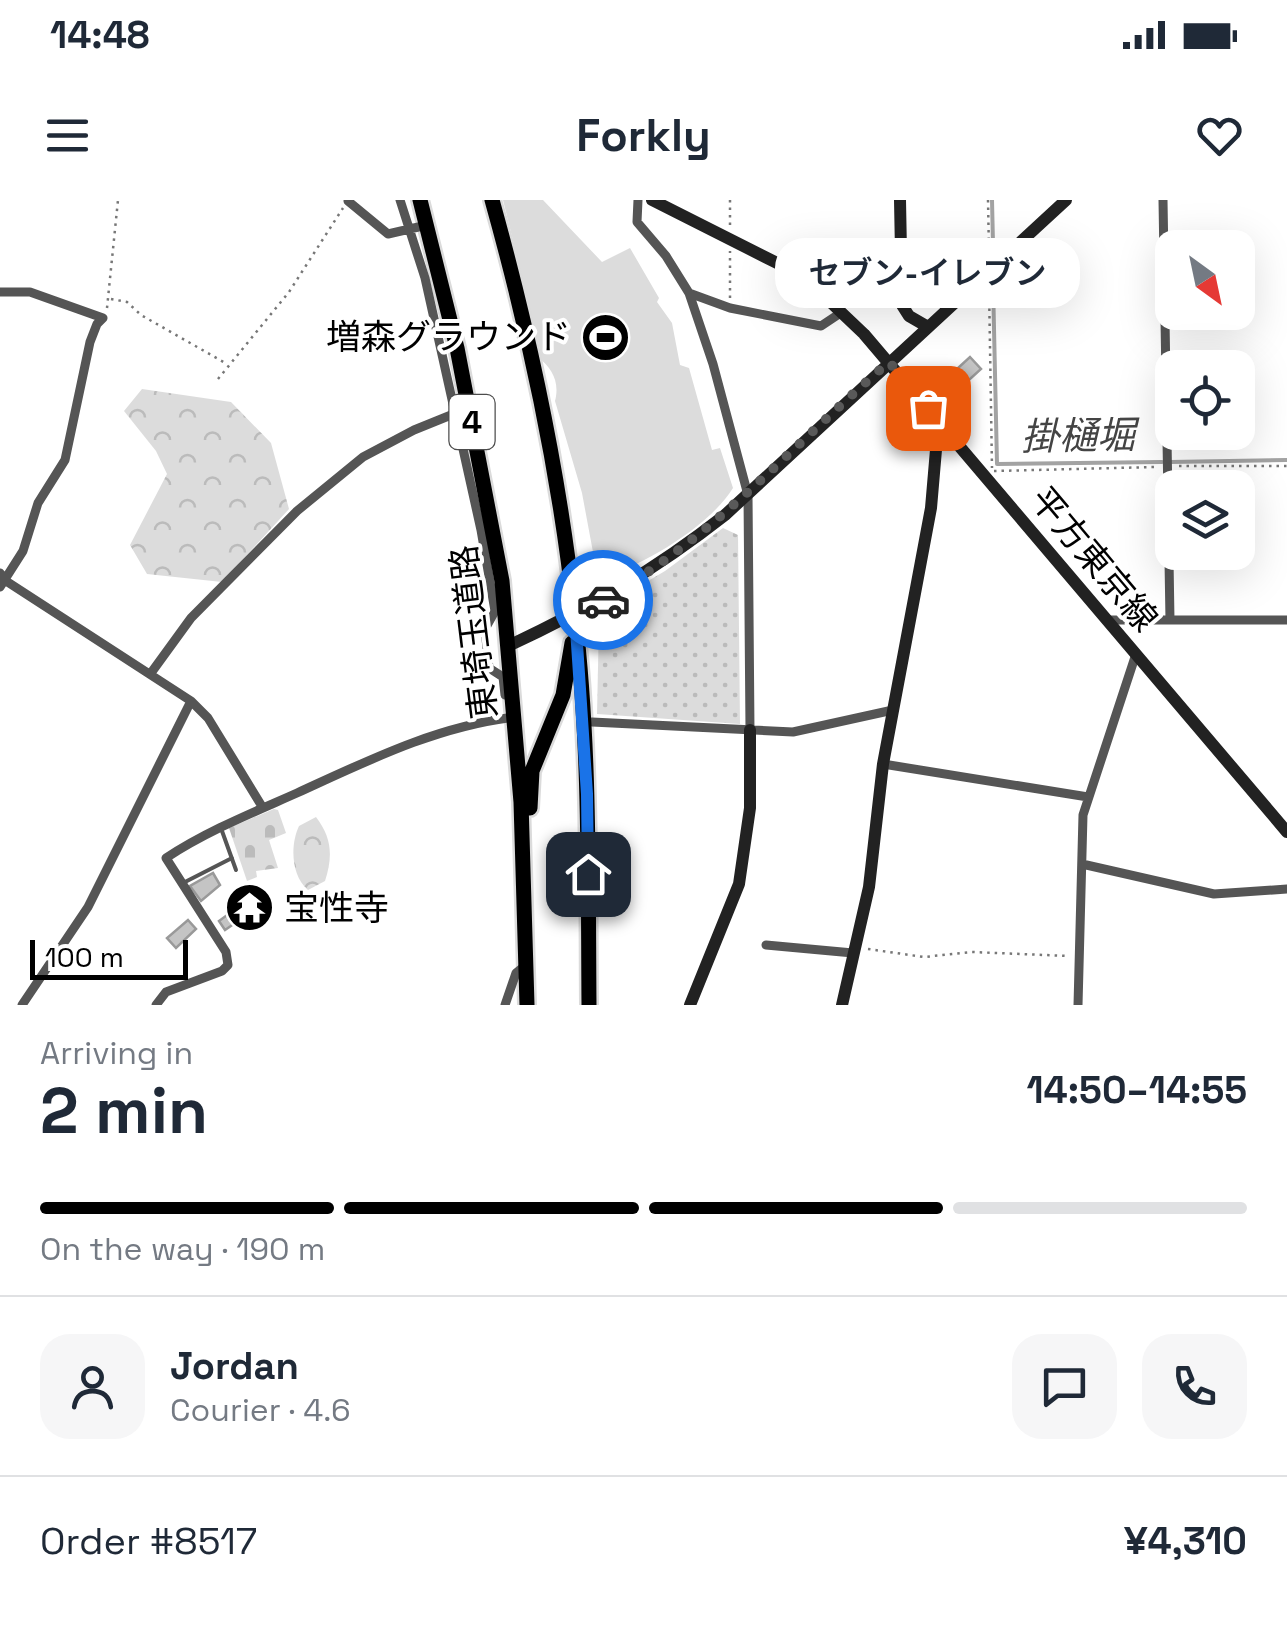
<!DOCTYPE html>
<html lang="en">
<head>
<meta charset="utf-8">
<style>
  :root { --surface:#fff; --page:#f6f6f7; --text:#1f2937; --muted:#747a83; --line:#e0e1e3; --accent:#000 }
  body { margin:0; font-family:"Space Grotesk","Noto Sans JP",sans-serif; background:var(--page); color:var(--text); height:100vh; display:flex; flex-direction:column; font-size:38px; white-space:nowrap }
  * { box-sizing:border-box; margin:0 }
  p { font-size:32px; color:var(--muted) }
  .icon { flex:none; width:55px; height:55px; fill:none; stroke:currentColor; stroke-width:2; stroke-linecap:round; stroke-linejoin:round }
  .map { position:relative; height:805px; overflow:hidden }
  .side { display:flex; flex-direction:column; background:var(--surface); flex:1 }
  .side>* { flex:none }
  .needle { width:65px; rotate:147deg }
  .buttons { position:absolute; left:1155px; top:30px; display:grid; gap:20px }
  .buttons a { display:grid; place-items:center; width:100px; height:100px; border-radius:20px; background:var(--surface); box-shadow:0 10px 40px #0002; font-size:50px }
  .scale { position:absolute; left:30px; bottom:25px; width:158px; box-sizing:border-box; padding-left:10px; border:5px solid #000; border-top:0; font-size:28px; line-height:35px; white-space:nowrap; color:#000; -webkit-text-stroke:8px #fff; paint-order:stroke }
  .pin { position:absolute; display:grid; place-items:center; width:85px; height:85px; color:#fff; margin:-42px; border-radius:20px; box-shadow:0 5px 15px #0006 }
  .courier { position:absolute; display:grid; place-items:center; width:100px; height:100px; margin:-50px; border:8px solid #1a73e8; border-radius:50%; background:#fff; color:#222; box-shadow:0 2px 12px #0007 }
  .bubble { position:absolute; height:70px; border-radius:30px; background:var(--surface); box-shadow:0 10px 40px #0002; font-size:32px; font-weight:600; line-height:70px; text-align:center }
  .summary em { font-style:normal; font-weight:600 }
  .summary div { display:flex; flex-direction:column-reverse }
  .summary { display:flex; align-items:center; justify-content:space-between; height:170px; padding:0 40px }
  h1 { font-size:65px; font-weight:600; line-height:75px }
  .bar { display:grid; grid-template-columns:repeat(4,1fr); gap:15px 10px; align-content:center; height:120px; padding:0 40px }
  .bar i { height:12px; border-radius:8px; background:var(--line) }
  .bar .active { background:var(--accent) }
  .bar p { grid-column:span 4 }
  .line { display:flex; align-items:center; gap:25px; padding:0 40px; border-top:2px solid var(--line) }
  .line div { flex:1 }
  .round { display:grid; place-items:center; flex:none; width:105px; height:105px; border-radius:30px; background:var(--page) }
  .status { display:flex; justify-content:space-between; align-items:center; height:70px; padding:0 50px; background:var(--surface); direction:ltr }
  .status svg { height:28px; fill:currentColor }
  header { display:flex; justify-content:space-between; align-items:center; height:130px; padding:0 40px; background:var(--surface); font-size:45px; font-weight:600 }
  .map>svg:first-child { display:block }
  .grass { fill:#dcdcdc }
  .forest { fill:url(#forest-crowns) }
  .cemetery { fill:url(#cemetery-stones) }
  .park { fill:url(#park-dots) }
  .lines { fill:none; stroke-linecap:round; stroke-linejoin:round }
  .stream { stroke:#a3a3a3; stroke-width:4 }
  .building { fill:#c4c4c4; stroke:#999; stroke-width:2.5 }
  .highway-casing { stroke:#dbdbdb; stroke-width:20 }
  .path { stroke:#777; stroke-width:2.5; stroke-dasharray:2.5 5; stroke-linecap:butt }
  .lane { stroke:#555; stroke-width:4 }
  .street { stroke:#555; stroke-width:9 }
  .secondary { stroke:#222; stroke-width:12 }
  .highway { stroke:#000; stroke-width:15 }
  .done { stroke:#595959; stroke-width:10; stroke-dasharray:0 18 }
  .route { stroke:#1a73e8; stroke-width:12 }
  .labels { text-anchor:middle; stroke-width:8; stroke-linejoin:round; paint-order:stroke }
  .shield { fill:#fff; stroke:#4c4c4c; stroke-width:2.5 }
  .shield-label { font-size:32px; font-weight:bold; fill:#000 }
  .poi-label { font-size:35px; fill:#000; stroke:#fff; text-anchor:end }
  .street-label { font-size:35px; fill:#000; stroke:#fff }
  .water-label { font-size:38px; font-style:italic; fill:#444; stroke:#fff }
</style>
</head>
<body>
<div class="status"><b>14:48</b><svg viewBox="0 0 49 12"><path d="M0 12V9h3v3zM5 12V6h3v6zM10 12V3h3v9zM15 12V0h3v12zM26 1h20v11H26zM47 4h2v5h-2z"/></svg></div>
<header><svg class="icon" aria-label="menu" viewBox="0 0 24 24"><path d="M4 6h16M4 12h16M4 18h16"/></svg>Forkly<svg class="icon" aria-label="heart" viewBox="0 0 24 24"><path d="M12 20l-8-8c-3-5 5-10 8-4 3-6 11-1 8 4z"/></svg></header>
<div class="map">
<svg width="1287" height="805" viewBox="0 0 1287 805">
  <defs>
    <pattern id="forest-crowns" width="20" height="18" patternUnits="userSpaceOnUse" patternTransform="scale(2.5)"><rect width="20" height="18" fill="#dcdcdc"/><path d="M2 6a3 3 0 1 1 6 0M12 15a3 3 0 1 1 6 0" fill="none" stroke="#bbb"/></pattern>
    <pattern id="cemetery-stones" width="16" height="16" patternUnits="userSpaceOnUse" patternTransform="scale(2.5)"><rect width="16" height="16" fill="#dcdcdc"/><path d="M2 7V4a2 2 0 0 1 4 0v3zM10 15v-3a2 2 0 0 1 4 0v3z" fill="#bbb"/></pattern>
    <pattern id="park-dots" width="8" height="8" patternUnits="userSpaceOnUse" patternTransform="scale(2.5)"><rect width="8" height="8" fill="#dcdcdc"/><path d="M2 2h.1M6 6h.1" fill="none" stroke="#bbb" stroke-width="1.8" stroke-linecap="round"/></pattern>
  </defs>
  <rect width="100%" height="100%" fill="#fff"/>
  <path class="grass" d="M503,0H543L602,62L630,48L659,98L657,102L672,123L680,165L689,168L712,250L720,248L733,288C709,327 641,367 598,379L582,293L555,201C560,182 552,168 538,157L540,150Z"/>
  <path class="forest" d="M142,189L231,202L271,243L289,309L222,382L147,374L130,345L167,274L156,251L124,211Z
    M316,617C332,638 333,656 325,681L308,690C291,676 290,645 299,626Z"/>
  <path class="cemetery" d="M274,609L278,610L286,633L269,640L278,668L256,671L257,677L247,681L229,628Z"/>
  <path class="park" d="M723,328L738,335L740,524L597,514L599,421L609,404L665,371Z"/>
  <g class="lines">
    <path class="stream" d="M992,0L993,44
      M993,83L997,264L1162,262
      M1170,262L1287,260"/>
  </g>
  <path class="building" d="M970,157L981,169L958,190L947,178Z
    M213,673L220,685L201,701L190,686Z
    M247,697L249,701L254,697L260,706L256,709L259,713L252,718L249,713L245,716L239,707Z
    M238,707L244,717L225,730L219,721Z
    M188,720L196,729L176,748L167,738Z"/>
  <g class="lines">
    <defs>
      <path id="highway" d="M420,0L457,148L502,381L521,602L527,805
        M492,0C530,136 560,277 575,417C590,546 588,676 589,805
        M530,608L532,571L563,495L572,443"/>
    </defs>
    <use href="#highway" class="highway-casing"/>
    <path class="path" d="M730,0V28
      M988,0L989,53
      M989,86L992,268
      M730,98V51
      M111,99L127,102L141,115L227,164
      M107,108L118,0
      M218,179L289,92L343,8
      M1179,266H1287
      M994,271L1156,267
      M868,749L924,757L972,752L1069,756"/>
    <path class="lane" d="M222,631L236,670
      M183,683L232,658"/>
    <path class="street" d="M400,0L425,78L481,330L495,411L485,429L489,468L503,477L505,495
      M638,0L637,22L666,56L689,93L730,108L821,126L842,112
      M1163,0L1170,420
      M348,1L388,34L427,25
      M0,92H30L103,118L97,124L90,142L65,260L38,303L23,351L0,387
      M689,93L713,164L748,295L750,530
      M0,373L6,381L191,501L208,518L263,608
      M1107,420H1287
      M151,473L191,418L297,311L363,257L414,230L456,213
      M592,522L793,532L893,510
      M883,564L1088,597
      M1082,664L1214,694L1287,689
      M766,745L853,753
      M22,805L88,707L191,501
      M156,805L166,792L222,771L228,765L226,752L166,658C207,631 252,613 297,593C367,561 437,526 515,517
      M505,805L516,773L526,765
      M1078,805L1083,615L1136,454"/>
    <path class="secondary" d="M652,0L787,68L824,96L864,134L1287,632
      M900,0L902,105L909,116L928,127
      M508,446C588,409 655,370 725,315L1066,0
      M690,805L739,684L750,608V530
      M842,805L869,687L883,564L931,308L937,238L945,228"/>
    <use href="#highway" class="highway"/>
  </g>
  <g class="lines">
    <path class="done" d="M603,400C716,336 792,245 889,162L928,208"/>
    <path class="route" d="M588,674L587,594L575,414L603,400"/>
  </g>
  <defs>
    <symbol id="stadium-disc" viewBox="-11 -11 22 22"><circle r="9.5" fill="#000" stroke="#fff"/><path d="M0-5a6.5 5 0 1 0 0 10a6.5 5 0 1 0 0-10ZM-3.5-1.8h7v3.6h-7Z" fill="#fff"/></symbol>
    <symbol id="temple-disc" viewBox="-11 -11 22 22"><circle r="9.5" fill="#000" stroke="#fff"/><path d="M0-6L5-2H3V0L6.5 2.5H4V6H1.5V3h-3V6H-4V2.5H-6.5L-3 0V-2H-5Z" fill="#fff"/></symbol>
  </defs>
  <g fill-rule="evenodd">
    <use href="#stadium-disc" x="578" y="110" width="55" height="55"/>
    <use href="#temple-disc" x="222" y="680" width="55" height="55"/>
  </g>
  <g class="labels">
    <rect class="shield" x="449.5" y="195" width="45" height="54" rx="8"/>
    <g class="shield-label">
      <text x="472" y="233">4</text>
    </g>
    <g class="poi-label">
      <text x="571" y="149">増森グラウンド</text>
      <text x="284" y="720" text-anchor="start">宝性寺</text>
    </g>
    <g class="street-label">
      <text transform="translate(1094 359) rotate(50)" y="12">平方東京線</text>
      <text transform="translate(474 432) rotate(-97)" y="12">東埼玉道路</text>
    </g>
    <g class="water-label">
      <text transform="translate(1078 236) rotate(-1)" y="13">掛樋堀</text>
    </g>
  </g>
</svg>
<div class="buttons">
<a><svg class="needle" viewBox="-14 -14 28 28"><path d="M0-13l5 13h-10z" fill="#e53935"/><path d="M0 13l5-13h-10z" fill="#747a83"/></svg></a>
<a><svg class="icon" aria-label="locate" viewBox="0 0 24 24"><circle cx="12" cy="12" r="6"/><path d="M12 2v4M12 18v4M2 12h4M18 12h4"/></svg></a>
<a><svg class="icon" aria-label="layers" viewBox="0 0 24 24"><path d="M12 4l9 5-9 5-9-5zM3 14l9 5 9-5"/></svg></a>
</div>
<div class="scale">100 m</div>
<div class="pin" style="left:928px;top:208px;background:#ea580c"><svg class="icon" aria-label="bag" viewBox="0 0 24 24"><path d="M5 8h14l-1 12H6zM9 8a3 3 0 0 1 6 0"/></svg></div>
<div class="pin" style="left:588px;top:674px;background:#1f2937"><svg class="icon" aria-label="home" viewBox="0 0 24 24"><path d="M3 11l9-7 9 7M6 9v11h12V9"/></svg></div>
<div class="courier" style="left:603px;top:400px"><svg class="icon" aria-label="car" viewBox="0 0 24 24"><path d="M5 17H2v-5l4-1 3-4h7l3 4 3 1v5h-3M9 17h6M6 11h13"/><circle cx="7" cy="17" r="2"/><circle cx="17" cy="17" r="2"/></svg></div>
<div class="bubble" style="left:775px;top:38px;width:305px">セブン-イレブン</div>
</div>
<section class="side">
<div class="summary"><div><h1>2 min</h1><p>Arriving in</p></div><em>14:50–14:55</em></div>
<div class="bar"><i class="active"></i><i class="active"></i><i class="active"></i><i></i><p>On the way · 190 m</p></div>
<div class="line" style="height:180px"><a class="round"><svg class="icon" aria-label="person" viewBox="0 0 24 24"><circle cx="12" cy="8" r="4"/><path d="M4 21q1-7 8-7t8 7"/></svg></a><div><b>Jordan</b><p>Courier · 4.6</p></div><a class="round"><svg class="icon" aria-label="chat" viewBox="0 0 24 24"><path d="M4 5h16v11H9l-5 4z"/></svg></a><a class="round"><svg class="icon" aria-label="phone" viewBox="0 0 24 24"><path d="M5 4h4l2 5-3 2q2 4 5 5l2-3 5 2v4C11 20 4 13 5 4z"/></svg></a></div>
<div class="line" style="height:130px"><div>Order #8517</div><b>¥4,310</b></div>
</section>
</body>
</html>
